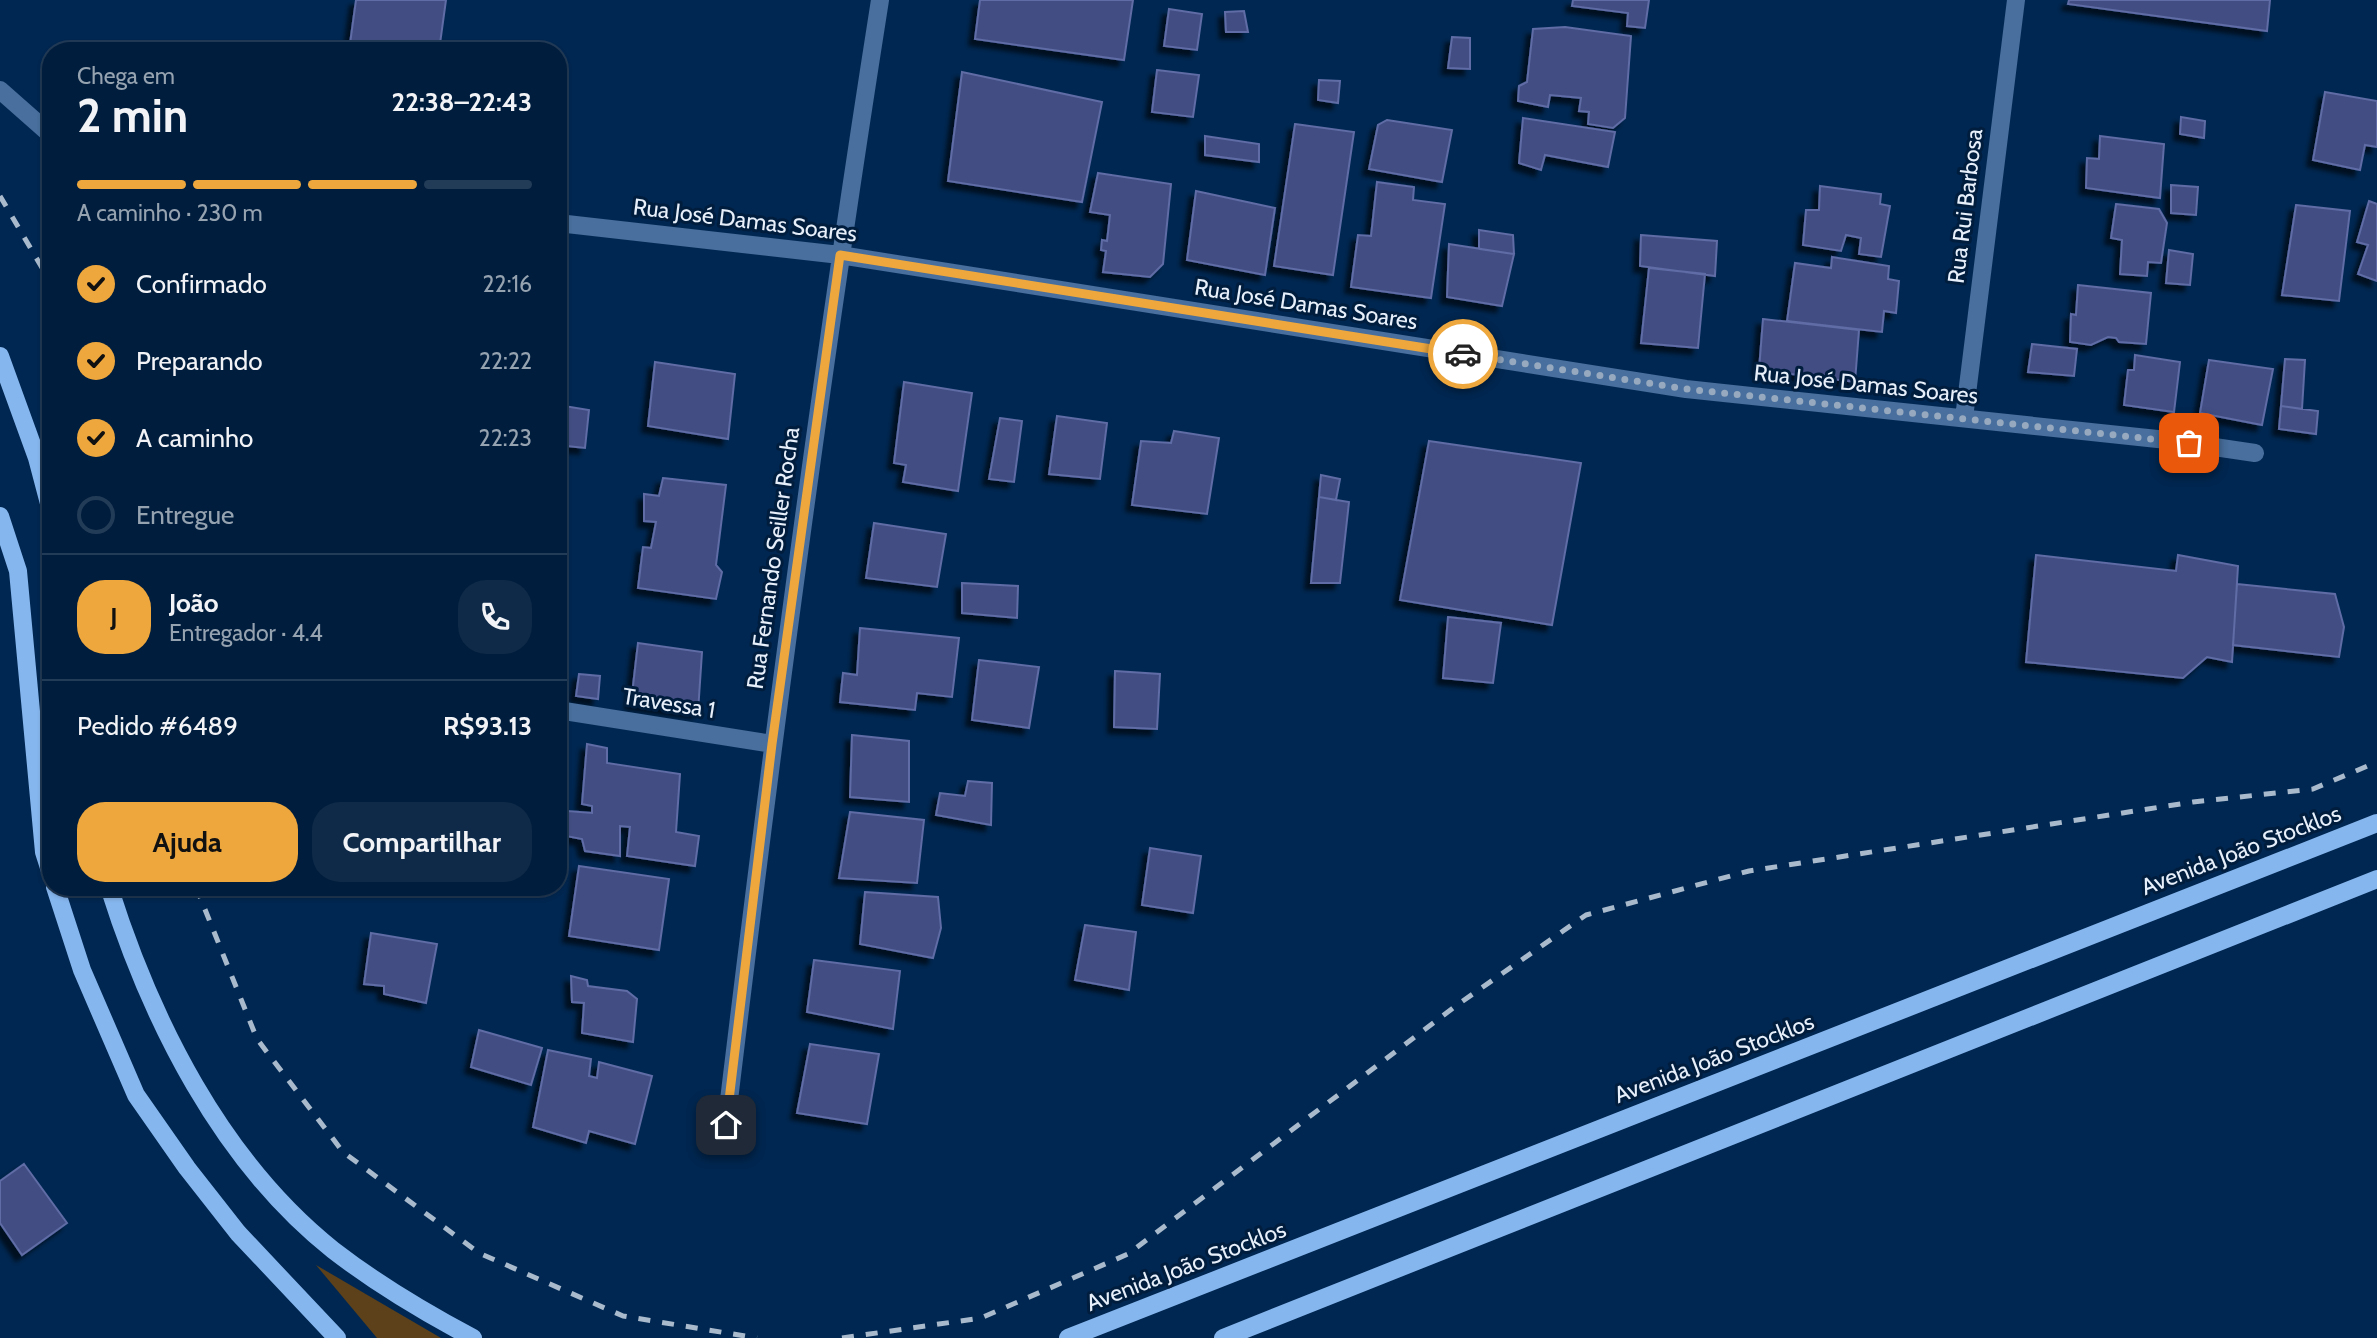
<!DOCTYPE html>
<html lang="pt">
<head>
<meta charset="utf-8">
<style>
  :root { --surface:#001d3d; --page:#0e2a48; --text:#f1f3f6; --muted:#95a2b0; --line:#223b57; --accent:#eea73d }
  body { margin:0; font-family:Cabin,sans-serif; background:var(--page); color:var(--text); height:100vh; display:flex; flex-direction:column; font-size:26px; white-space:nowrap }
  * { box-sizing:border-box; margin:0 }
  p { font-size:23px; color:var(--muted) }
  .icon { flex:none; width:38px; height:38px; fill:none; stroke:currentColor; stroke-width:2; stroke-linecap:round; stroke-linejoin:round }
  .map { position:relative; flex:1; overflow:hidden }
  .panel { position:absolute; left:42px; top:42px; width:525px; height:854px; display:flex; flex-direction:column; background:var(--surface); border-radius:28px; box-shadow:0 2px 5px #0004,0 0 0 2px var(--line) }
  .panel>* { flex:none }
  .pin { position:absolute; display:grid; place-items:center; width:60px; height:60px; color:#fff; margin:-30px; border-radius:14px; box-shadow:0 4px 10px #0006 }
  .courier { position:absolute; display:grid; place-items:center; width:70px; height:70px; margin:-35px; border:5px solid #eea73d; border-radius:50%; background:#fff; color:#222; box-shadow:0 2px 9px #0007 }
  .headline em { font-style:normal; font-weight:700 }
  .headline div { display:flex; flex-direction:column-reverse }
  .headline { display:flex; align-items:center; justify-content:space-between; height:119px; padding:0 35px }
  h1 { font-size:46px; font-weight:700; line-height:52px }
  .bar { display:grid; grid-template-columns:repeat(4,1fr); gap:10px 7px; align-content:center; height:84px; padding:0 35px }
  .bar i { height:9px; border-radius:5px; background:var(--line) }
  .bar .selected { background:var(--accent) }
  .bar p { grid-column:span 4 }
  .line { display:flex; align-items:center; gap:18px; padding:0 35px; border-top:2px solid var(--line) }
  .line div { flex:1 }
  .round { display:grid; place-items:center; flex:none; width:74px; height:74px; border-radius:28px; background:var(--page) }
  ol { padding:0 35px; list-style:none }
  li { display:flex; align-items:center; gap:21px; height:77px }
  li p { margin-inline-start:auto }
  li .icon { padding:7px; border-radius:50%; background:var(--accent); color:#111; stroke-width:4 }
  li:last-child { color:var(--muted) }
  li i { width:38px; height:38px; border:4px solid var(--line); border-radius:50% }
  .cta { display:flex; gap:14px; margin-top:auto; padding:14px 35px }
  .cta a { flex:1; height:80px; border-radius:28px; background:var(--accent); color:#111; font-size:28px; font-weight:700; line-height:80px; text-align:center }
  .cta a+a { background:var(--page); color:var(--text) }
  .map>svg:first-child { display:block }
  .green { fill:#5c411a }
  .building { fill:#424e83; stroke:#5f6ca5; stroke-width:2; filter:url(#shadow) }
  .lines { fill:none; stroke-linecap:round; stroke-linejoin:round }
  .minor { stroke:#486f9d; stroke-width:18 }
  .major { stroke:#86b6ee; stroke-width:18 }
  .rail { stroke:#a9bacd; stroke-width:5; stroke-dasharray:12 12; stroke-linecap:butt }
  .done { stroke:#96a9bf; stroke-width:7; stroke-dasharray:0 12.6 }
  .route { stroke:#eea73d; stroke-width:9 }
  .labels { text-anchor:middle; stroke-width:6; stroke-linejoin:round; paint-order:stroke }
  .street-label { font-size:23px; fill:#e6effa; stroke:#001d3e }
</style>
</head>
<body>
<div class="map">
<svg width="2377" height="1338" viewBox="0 0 2377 1338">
  <defs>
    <filter id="shadow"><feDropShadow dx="-6" dy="6" stdDeviation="2" flood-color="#0009"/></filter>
  </defs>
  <rect width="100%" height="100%" fill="#002751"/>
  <path class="green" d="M316,1265L441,1338H377Z"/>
  <path class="building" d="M356,0H446L439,51H349Z
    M980,0H1133L1124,60L975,39Z
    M1573,0H1649L1645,28L1627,26L1628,13L1572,6Z
    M2069,0H2270L2267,31L2068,4Z
    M1169,9L1202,14L1197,50L1164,46Z
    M1244,11L1248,32H1226L1225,12Z
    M1565,27L1631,36L1625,118L1613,128L1588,124L1589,112L1579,111L1581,98L1550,95L1548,107L1518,101L1519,86L1527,82L1533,29Z
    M1452,37L1470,38V69L1448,68Z
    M268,44L312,51H268Z
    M1157,70L1199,75L1193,117L1152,112Z
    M962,72L1102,102L1082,202L948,181Z
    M1319,80L1340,81L1338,103L1318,100Z
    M2325,92L2377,101V147L2365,145L2360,170L2313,160Z
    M2181,117L2205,121L2204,138L2180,134Z
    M1523,118L1615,132L1608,167L1545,155L1541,170L1519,163Z
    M1387,120L1452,130L1442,182L1369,169L1378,125Z
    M1295,124L1354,132L1333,275L1274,266Z
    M1205,136L1259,144V162L1205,155Z
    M2100,136L2164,144L2160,198L2086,188L2087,158L2099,159Z
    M1098,173L1171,184L1163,264L1150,277L1103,272L1106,251L1101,250L1102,240L1107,241L1110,215L1090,212Z
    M1377,182L1414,187L1413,200L1445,204L1431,298L1351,287L1358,235L1371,236Z
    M2171,185L2198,187L2196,215L2171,213Z
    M1820,186L1881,194L1880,204L1890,206L1881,257L1859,254L1861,238L1846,235L1841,251L1803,245L1806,210H1819Z
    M1196,191L1275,208L1265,275L1187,260Z
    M2369,201L2377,204V281L2358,274L2368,245L2357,242Z
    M2116,204L2159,209L2167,223L2161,263L2148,262L2147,276L2120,274L2122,240L2111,238Z
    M2296,205L2350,211L2339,301L2282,295Z
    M1479,230L1513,235L1514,254L1479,249Z
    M1641,235L1717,241L1715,276L1640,266Z
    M1449,244L1514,254L1502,306L1447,297Z
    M2169,250L2193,254L2190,285L2166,283Z
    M1832,257L1889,266L1888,279L1899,281L1896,313L1884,311L1882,332L1787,321L1795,263L1831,268Z
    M1649,268L1705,274L1698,348L1641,343Z
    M2078,285L2151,293L2146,344L2119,342L2116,338L2108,337L2091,345L2070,342L2071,314L2076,315Z
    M1763,319L1859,330L1855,382L1759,370Z
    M2032,344L2077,349L2074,376L2028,372Z
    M2135,355L2180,362L2174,412L2124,405L2128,370H2134Z
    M2285,359L2305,360L2302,409L2281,406Z
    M2209,360L2273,369L2262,425L2200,413Z
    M655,362L735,374L728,439L648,426Z
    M904,382L972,393L958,491L903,482L906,465L894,463Z
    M558,405L589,410L585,448L558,445Z
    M2281,406L2318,411L2316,434L2279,429Z
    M1057,416L1107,423L1100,479L1049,474Z
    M1000,418L1022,421L1014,482L989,479Z
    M1174,431L1219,438L1207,514L1132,505L1141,441L1171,443Z
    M1429,441L1581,463L1552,625L1400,600Z
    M1321,475L1340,479L1336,500L1319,497Z
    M663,478L726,485L716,565L722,572L716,599L638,588L643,547L651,548L656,522L644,521V494L659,496Z
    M1319,497L1349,502L1340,583H1311Z
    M874,523L946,534L937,587L866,578Z
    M2036,555L2176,571L2178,555L2238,566L2232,662L2207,657L2183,678L2026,662Z
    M962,583L1018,586L1017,618L962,613Z
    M2237,584L2335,594L2344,627L2339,657L2233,645Z
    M1448,617L1501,623L1493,683L1443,678Z
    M860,628L959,638L952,697L917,693L915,710L840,702L843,673L857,675Z
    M558,630L566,631L561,686H558Z
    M638,643L702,652L698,712L631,703Z
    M979,660L1039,667L1029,728L972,720Z
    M1115,671L1160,674L1157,729L1114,727Z
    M579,674L600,676L598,699L576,696Z
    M852,735L909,741V802L850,797Z
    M587,744L607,748V763L680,774L676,832L699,836L695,866L627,856L630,827L620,826V856L585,851L582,839L566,836L568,811L592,813V806L582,804Z
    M968,781L992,783L991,825L936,815L940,793L965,796Z
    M850,812L924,820L917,883L839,878Z
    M1150,848L1201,856L1193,913L1142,905Z
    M579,866L669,879L659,950L569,936Z
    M865,892L938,897L941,928L933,958L860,944Z
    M1085,925L1136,932L1129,990L1075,980Z
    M371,933L437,944L426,1003L384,994V986L364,984Z
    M814,960L900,971L893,1029L807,1012Z
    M571,976L587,980L588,986L627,991L637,999L633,1042L582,1033L584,1003L572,1002Z
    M479,1030L542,1048L531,1085L471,1067Z
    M810,1044L879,1054L867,1124L797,1113Z
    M548,1050L591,1059L589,1076L597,1078L599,1062L652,1076L635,1144L589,1131L586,1143L533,1127Z
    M24,1164L67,1223L22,1255L0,1223V1181Z"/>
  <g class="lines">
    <path class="minor" d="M0,90L51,135
      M558,223L840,255L1686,389L2167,440L2255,453
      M1964,418L2016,0
      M558,710L772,744
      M726,1125C771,749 821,374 880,0"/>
    <path class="major" d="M0,356L37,458L51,511
      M0,516L18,571L44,852L51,874
      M55,887L82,970L136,1095L187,1168L238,1233L337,1338
      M109,887C151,1020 221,1161 333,1250C377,1284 424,1312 473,1338
      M1068,1338L2377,823
      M1223,1338L2377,879"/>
    <path class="rail" d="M0,196L51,283
      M196,887L257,1039L343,1152L479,1253L623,1316L757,1338
      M842,1338L981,1318L1128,1254L1457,1005L1586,915L1749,871L2193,802L2313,789L2377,762"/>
  </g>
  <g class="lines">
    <path class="done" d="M1463,354L1686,389L2189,443"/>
    <path class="route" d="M726,1125L772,744L840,255L1463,354"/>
  </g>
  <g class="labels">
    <g class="street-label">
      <text transform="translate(1965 206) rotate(-83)" y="8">Rua Rui Barbosa</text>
      <text transform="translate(745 220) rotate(7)" y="8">Rua José Damas Soares</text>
      <text transform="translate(1306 304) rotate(9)" y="8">Rua José Damas Soares</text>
      <text transform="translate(1866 384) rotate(6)" y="8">Rua José Damas Soares</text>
      <text transform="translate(773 558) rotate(-82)" y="8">Rua Fernando Seiller Rocha</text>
      <text transform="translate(669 703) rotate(9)" y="8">Travessa 1</text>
      <text transform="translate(2241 850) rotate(-21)" y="8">Avenida João Stocklos</text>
      <text transform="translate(1714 1058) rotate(-21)" y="8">Avenida João Stocklos</text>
      <text transform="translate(1186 1266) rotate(-21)" y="8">Avenida João Stocklos</text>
    </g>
  </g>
</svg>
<div class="pin" style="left:2189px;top:443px;background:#ea580c"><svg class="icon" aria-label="bag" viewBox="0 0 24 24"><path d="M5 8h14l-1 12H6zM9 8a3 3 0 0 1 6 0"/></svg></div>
<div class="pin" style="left:726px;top:1125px;background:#1f2937"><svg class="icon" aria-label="home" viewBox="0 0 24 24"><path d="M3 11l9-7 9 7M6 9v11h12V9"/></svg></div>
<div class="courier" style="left:1463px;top:354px"><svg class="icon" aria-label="car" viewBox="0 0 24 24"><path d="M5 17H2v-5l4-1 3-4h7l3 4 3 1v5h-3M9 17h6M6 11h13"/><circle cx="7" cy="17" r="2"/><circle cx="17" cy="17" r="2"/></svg></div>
<section class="panel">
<div class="headline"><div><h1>2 min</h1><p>Chega em</p></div><em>22:38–22:43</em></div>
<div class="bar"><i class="selected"></i><i class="selected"></i><i class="selected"></i><i></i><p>A caminho · 230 m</p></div>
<ol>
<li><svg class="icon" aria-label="check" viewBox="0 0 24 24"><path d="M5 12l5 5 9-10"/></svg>Confirmado<p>22:16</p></li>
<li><svg class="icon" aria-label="check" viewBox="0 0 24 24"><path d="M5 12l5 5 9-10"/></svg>Preparando<p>22:22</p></li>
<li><svg class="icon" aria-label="check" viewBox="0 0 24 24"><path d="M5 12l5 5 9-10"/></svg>A caminho<p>22:23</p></li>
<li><i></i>Entregue</li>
</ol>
<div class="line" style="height:126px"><b class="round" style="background:var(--accent);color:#111">J</b><div><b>João</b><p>Entregador · 4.4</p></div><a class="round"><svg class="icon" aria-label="phone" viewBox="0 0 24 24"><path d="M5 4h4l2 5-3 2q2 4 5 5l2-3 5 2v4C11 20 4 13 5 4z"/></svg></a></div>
<div class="line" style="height:91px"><div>Pedido #6489</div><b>R$93.13</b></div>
<div class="cta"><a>Ajuda</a><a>Compartilhar</a></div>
</section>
</div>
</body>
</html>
